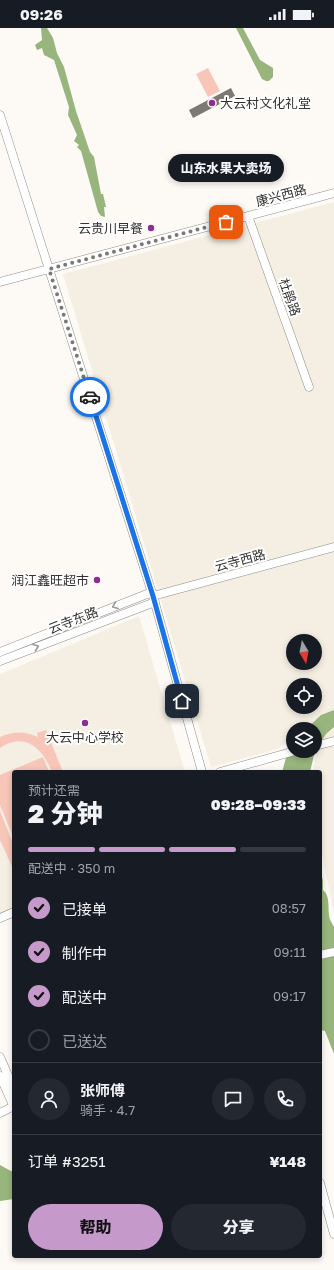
<!DOCTYPE html>
<html lang="zh">
<head>
<meta charset="utf-8">
<style>
  :root { --surface:#171b24; --page:#242831; --text:#f1f3f6; --muted:#9ea1a6; --line:#363941; --accent:#c59aca }
  body { margin:0; font-family:"Golos Text","Noto Sans SC",sans-serif; background:var(--page); color:var(--text); height:100vh; display:flex; flex-direction:column; font-size:15px; white-space:nowrap }
  * { box-sizing:border-box; margin:0 }
  p { font-size:13px; color:var(--muted) }
  .icon { flex:none; width:22px; height:22px; fill:none; stroke:currentColor; stroke-width:2; stroke-linecap:round; stroke-linejoin:round }
  .map { position:relative; flex:1; overflow:hidden }
  .details { position:absolute; left:12px; top:742px; width:310px; height:488px; display:flex; flex-direction:column; background:var(--surface); border-radius:4px; box-shadow:0 2px 6px #0003 }
  .details>* { flex:none }
  .needle { width:26px; rotate:170deg }
  .controls { position:absolute; left:286px; top:606px; display:grid; gap:8px }
  .controls a { display:grid; place-items:center; width:36px; height:36px; border-radius:50%; background:var(--surface); box-shadow:0 2px 6px #0003; font-size:20px }
  .pin { position:absolute; display:grid; place-items:center; width:34px; height:34px; color:#fff; margin:-17px; border-radius:8px; box-shadow:0 2px 6px #0006 }
  .courier { position:absolute; display:grid; place-items:center; width:40px; height:40px; margin:-20px; border:3px solid #1a73e8; border-radius:50%; background:#fff; color:#222; box-shadow:0 1px 5px #0007 }
  .bubble { position:absolute; height:28px; border-radius:14px; background:var(--surface); box-shadow:0 2px 6px #0003; font-size:13px; font-weight:800; line-height:28px; text-align:center }
  .head em { font-style:normal; font-weight:800 }
  .head div { display:flex; flex-direction:column-reverse }
  .head { display:flex; align-items:center; justify-content:space-between; height:68px; padding:0 16px }
  h1 { font-size:26px; font-weight:800; line-height:30px }
  .bar { display:grid; grid-template-columns:repeat(4,1fr); gap:6px 4px; align-content:center; height:48px; padding:0 16px }
  .bar i { height:5px; border-radius:3px; background:var(--line) }
  .bar .on { background:var(--accent) }
  .bar p { grid-column:span 4 }
  .line { display:flex; align-items:center; gap:10px; padding:0 16px; border-top:1px solid var(--line) }
  .line div { flex:1 }
  .round { display:grid; place-items:center; flex:none; width:42px; height:42px; border-radius:21px; background:var(--page) }
  ol { padding:0 16px; list-style:none }
  li { display:flex; align-items:center; gap:12px; height:44px }
  li p { margin-inline-start:auto }
  li .icon { padding:4px; border-radius:50%; background:var(--accent); color:#111; stroke-width:4 }
  li:last-child { color:var(--muted) }
  li i { width:22px; height:22px; border:2px solid var(--line); border-radius:50% }
  .action { display:flex; gap:8px; margin-top:auto; padding:8px 16px }
  .action a { flex:1; height:46px; border-radius:24px; background:var(--accent); color:#111; font-size:16px; font-weight:800; line-height:46px; text-align:center }
  .action a+a { background:var(--page); color:var(--text) }
  .status { display:flex; justify-content:space-between; align-items:center; height:28px; padding:0 20px; background:var(--surface); direction:ltr }
  .status svg { height:11px; fill:currentColor }
  .map>svg:first-child { display:block }
  .built { fill:#f5efe3; fill-rule:evenodd }
  .green { fill:#f7c6b8 }
  .water { fill:#98b57d }
  .building { fill:#7c7875 }
  .lines { fill:none; stroke-linecap:round; stroke-linejoin:round }
  .minor-casing { stroke:#8e8c88; stroke-width:9 }
  .minor { stroke:#fff; stroke-width:8 }
  .oneway { stroke:#9a9998 }
  .done { stroke:#7a7976; stroke-width:4; stroke-dasharray:0 7.2 }
  .route { stroke:#1a73e8; stroke-width:5 }
  .poi-dot { fill:#8f2d95; stroke:#fff; stroke-width:1.5 }
  .labels { text-anchor:middle; stroke-width:4; stroke-linejoin:round; paint-order:stroke }
  .poi-label { font-size:13px; fill:#343331; stroke:#fff; text-anchor:end }
  .street-label { font-size:13px; fill:#343331; stroke:#fff }
</style>
</head>
<body>
<div class="status"><b>09:26</b><svg viewBox="0 0 49 12"><path d="M0 12V9h3v3zM5 12V6h3v6zM10 12V3h3v9zM15 12V0h3v12zM26 1h20v11H26zM47 4h2v5h-2z"/></svg></div>
<div class="map">
<svg width="334" height="1242" viewBox="0 0 334 1242">
  <rect width="100%" height="100%" fill="#fdfaf6"/>
  <path class="built" d="M334,174V886L320,816V744H313L316,726L313,723H315V701H293V708L278,721L211,739L63,246ZM293,613H315V635H293ZM293,657H315V679H293Z
    M139,588L185,744H14V880L0,886V646Z"/>
  <path class="green" d="M208,40L220,63L208,69L196,46Z
    M46,702L63,744H52C43,721 25,703 0,720V709C13,703 25,703 38,709L37,705Z
    M43,729L49,744H14V811L0,777V747Z
    M0,783L14,818V843L0,812Z"/>
  <path class="water" d="M41,0H47L53,10L57,25L64,39L76,83L90,124L94,129L101,166H103L106,179H104L105,189L101,188L98,184L81,123L77,119L79,117L74,113L77,107L68,87L69,79L54,32L44,27L42,20L37,22L35,17L42,12Z
    M236,0H243L260,32L273,40V49L269,53H266L262,51Z
    M334,682V699L326,706L315,723V701H306L321,687Z
    M293,713V723H315L310,744H282L290,716Z
    M320,843L323,852V862C330,867 328,879 329,887C329,891 332,895 334,899V1026L325,1003L320,1002Z
    M0,1137L11,1143L14,1142V1171L0,1173Z"/>
  <path class="building" d="M231,60L235,68L193,90L189,82Z"/>
  <g class="lines">
    <defs>
      <path id="minor" d="M0,87L153,568L202,744
        M248,188L309,359
        M0,254L334,165
        M153,568L334,519
        M0,624L152,564
        M0,633L155,574
        M315,718L334,713
        M220,744L295,723
        M0,890L14,884
        M320,927L334,924
        M0,1029L14,1061
        M0,1048L14,1079
        M0,1085L14,1078
        M320,1155L334,1206"/>
    </defs>
    <use href="#minor" class="minor-casing"/>
    <use href="#minor" class="minor"/>
  </g>
  <defs><path id="oneway-chevron" d="M-2-3.5L2.5 0L-2 3.5" fill="none" stroke-width="1.6" stroke-linecap="round" stroke-linejoin="round"/></defs>
  <g class="oneway">
    <use href="#oneway-chevron" transform="translate(115 578) rotate(158)"/>
    <use href="#oneway-chevron" transform="translate(36 619) rotate(-21)"/>
  </g>
  <g class="lines">
    <path class="done" d="M90,369L49,241L226,194"/>
    <path class="route" d="M90,369L153,568L182,673"/>
  </g>
  <g class="poi-dot">
    <circle cx="212" cy="75" r="4"/>
    <circle cx="151" cy="200" r="4"/>
    <circle cx="97" cy="552" r="4"/>
    <circle cx="85" cy="695" r="4"/>
  </g>
  <g class="labels">
    <g class="poi-label">
      <text x="220" y="80" text-anchor="start">大云村文化礼堂</text>
      <text x="143" y="205">云贵川早餐</text>
      <text x="89" y="557">润江鑫旺超市</text>
      <text x="85" y="714" text-anchor="middle">大云中心学校</text>
    </g>
    <g class="street-label">
      <text transform="translate(281 167) rotate(-15)" y="5">康兴西路</text>
      <text transform="translate(290 269) rotate(70)" y="5">杜鹃路</text>
      <text transform="translate(240 532) rotate(-15)" y="5">云寺西路</text>
      <text transform="translate(73 592) rotate(-21)" y="5">云寺东路</text>
    </g>
  </g>
</svg>
<div class="controls">
<a><svg class="needle" viewBox="-14 -14 28 28"><path d="M0-13l5 13h-10z" fill="#e53935"/><path d="M0 13l5-13h-10z" fill="#9ea1a6"/></svg></a>
<a><svg class="icon" aria-label="locate" viewBox="0 0 24 24"><circle cx="12" cy="12" r="6"/><path d="M12 2v4M12 18v4M2 12h4M18 12h4"/></svg></a>
<a><svg class="icon" aria-label="layers" viewBox="0 0 24 24"><path d="M12 4l9 5-9 5-9-5zM3 14l9 5 9-5"/></svg></a>
</div>
<div class="pin" style="left:226px;top:194px;background:#ea580c"><svg class="icon" aria-label="bag" viewBox="0 0 24 24"><path d="M5 8h14l-1 12H6zM9 8a3 3 0 0 1 6 0"/></svg></div>
<div class="pin" style="left:182px;top:673px;background:#1f2937"><svg class="icon" aria-label="home" viewBox="0 0 24 24"><path d="M3 11l9-7 9 7M6 9v11h12V9"/></svg></div>
<div class="courier" style="left:90px;top:369px"><svg class="icon" aria-label="car" viewBox="0 0 24 24"><path d="M5 17H2v-5l4-1 3-4h7l3 4 3 1v5h-3M9 17h6M6 11h13"/><circle cx="7" cy="17" r="2"/><circle cx="17" cy="17" r="2"/></svg></div>
<div class="bubble" style="left:168px;top:126px;width:116px">山东水果大卖场</div>
<section class="details">
<div class="head"><div><h1>2 分钟</h1><p>预计还需</p></div><em>09:28–09:33</em></div>
<div class="bar"><i class="on"></i><i class="on"></i><i class="on"></i><i></i><p>配送中 · 350 m</p></div>
<ol>
<li><svg class="icon" aria-label="check" viewBox="0 0 24 24"><path d="M5 12l5 5 9-10"/></svg>已接单<p>08:57</p></li>
<li><svg class="icon" aria-label="check" viewBox="0 0 24 24"><path d="M5 12l5 5 9-10"/></svg>制作中<p>09:11</p></li>
<li><svg class="icon" aria-label="check" viewBox="0 0 24 24"><path d="M5 12l5 5 9-10"/></svg>配送中<p>09:17</p></li>
<li><i></i>已送达</li>
</ol>
<div class="line" style="height:72px"><a class="round"><svg class="icon" aria-label="person" viewBox="0 0 24 24"><circle cx="12" cy="8" r="4"/><path d="M4 21q1-7 8-7t8 7"/></svg></a><div><b>张师傅</b><p>骑手 · 4.7</p></div><a class="round"><svg class="icon" aria-label="chat" viewBox="0 0 24 24"><path d="M4 5h16v11H9l-5 4z"/></svg></a><a class="round"><svg class="icon" aria-label="phone" viewBox="0 0 24 24"><path d="M5 4h4l2 5-3 2q2 4 5 5l2-3 5 2v4C11 20 4 13 5 4z"/></svg></a></div>
<div class="line" style="height:52px"><div>订单 #3251</div><b>¥148</b></div>
<div class="action"><a>帮助</a><a>分享</a></div>
</section>
</div>
</body>
</html>
